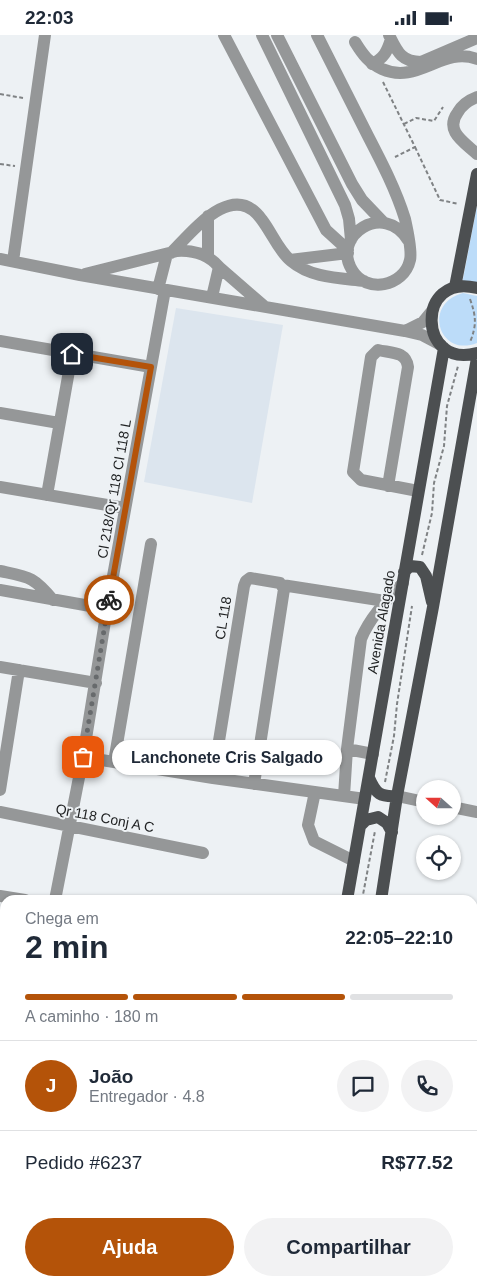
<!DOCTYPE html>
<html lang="pt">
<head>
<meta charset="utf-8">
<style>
  :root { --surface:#fff; --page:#f2f2f3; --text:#1f2937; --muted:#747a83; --line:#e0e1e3; --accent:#b45309 }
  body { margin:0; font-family:Helvetica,sans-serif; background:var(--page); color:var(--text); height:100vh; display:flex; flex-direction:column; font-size:19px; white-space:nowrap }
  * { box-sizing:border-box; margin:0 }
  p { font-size:16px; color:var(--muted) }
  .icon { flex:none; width:28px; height:28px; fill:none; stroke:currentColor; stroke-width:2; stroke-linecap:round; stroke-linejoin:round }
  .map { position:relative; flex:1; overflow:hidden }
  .panel { position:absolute; left:0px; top:860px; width:478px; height:391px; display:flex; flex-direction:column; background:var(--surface); border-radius:15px 15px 0 0; box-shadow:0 1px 4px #0004 }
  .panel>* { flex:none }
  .needle { width:32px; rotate:291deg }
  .tools { position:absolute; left:416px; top:745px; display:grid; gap:10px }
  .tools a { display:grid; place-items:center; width:45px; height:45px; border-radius:50%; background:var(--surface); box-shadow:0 1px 4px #0004; font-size:25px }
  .pin { position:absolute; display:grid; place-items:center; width:42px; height:42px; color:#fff; margin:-21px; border-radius:10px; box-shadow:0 2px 8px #0006 }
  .courier { position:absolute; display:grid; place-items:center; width:50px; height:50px; margin:-25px; border:4px solid #b45309; border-radius:50%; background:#fff; color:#222; box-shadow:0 1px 6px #0007 }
  .bubble { position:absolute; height:35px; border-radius:18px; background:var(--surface); box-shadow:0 1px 4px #0004; font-size:16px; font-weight:700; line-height:35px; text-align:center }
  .head em { font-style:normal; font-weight:700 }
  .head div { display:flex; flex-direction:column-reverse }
  .head { display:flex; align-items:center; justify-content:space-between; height:85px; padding:0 25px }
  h1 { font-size:32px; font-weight:700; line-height:38px }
  .bar { display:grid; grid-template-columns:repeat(4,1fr); gap:8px 5px; align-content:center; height:60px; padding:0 25px }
  .bar i { height:6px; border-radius:4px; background:var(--line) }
  .bar .selected { background:var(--accent) }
  .bar p { grid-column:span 4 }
  .line { display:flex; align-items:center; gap:12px; padding:0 25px; border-top:1px solid var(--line) }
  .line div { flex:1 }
  .round { display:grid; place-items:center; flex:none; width:52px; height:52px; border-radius:26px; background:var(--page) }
  .primary-button { display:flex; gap:10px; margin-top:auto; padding:10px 25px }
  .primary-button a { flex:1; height:58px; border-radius:30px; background:var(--accent); color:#fff; font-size:20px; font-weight:700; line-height:58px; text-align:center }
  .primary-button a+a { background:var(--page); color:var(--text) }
  .status { display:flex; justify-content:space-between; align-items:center; height:35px; padding:0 25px; background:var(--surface); direction:ltr }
  .status svg { height:14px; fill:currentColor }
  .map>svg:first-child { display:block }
  .built { fill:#dce5ee }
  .green { fill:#bcdcf9 }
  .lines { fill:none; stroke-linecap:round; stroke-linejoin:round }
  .path { stroke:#7f8284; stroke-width:2; stroke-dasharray:4 2.5; stroke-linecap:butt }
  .minor { stroke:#959798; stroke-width:12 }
  .major { stroke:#4c4f51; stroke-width:12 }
  .done { stroke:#676a6c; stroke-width:5; stroke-dasharray:0 9 }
  .route { stroke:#b45309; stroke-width:6 }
  .labels { text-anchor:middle; stroke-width:4; stroke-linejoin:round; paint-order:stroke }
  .street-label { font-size:14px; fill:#1f2122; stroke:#edf1f4 }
</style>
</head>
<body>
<div class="status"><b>22:03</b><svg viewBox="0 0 49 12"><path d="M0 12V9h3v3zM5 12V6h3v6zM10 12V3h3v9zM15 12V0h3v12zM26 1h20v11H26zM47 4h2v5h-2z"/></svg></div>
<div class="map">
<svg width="477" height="1251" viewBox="0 0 477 1251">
  <rect width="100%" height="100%" fill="#edf1f4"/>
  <path class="built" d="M176,273L283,290L252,468L144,447Z"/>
  <path class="green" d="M477,171V251L462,249Z
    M463,258L477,261V308C439,323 422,269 463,258Z"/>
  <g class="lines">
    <path class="path" d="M383,47L415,112L395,122
      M0,59L23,63
      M404,89L416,83L434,86L443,72
      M415,112L440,165L459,169
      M0,129L15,131
      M470,264C476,281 477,290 470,307
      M422,520L432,478L434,448L444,411L447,371L458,331
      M385,747L394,701L397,669L412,571
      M362,865L375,796
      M297,1251L298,1246"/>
    <path class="minor" d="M224,0L326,195L348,215
      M262,0L345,170L349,184L351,205
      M277,0L352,149L362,165L383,187
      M317,0C334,34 351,68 368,101C382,128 396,155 405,184C407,193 412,217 410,225C404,252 366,259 352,235C331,200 384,166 408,205
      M389,0C397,16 401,27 421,27L477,3
      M355,7C363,20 369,28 382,34C418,50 442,11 477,24
      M372,29C384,23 387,17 391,4
      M477,62C469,65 462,70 458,77C444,96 464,107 477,119
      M171,218C193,196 233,144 262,185C272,198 278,215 291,226C311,243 339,243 364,246
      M208,221V181
      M0,224L80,240L405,296L422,300L441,310
      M290,225L348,218
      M13,226L45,0
      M219,232L264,271
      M85,239L177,216C194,215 208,219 219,232L212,262
      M158,254L167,219
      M405,296L423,287L432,276
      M0,306L151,332
      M0,378L59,388
      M388,451L408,332C406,316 391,318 378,315L371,322L353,437L361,445L418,456
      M0,452L125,473
      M47,460L72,319
      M0,536C29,542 33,541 53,565
      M282,550L385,566
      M0,555L107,574
      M0,632L96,648
      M347,714L373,719
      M83,722L213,743L365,764
      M114,727L151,509
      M213,743L244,551L246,546L250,543L280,548L284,554L254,749
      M0,755L19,635
      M315,757L308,790L314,806L354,826
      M344,761L347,714L361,604C370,582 387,565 403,548
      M397,761L425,767
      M452,772L477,777
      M0,777L203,818
      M0,861L25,865
      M55,865L83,722L107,574L165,255
      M0,940L5,941
      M472,942L477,943
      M0,1015L5,1016
      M0,1087L5,1088
      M472,1149L477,1123
      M0,1165L5,1166
      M0,1177L5,1186
      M167,1251L168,1246
      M193,1251L194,1246
      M455,1251V1246"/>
    <path class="major" d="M455,252L477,139
      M477,253C415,237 418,335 477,318
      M404,537L410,531L420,532L426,541L432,567
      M369,743C376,759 380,762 397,761
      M360,791L366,785L378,782L387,788L392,797
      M347,865L444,313
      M381,865L397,761L433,572L477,323
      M282,1251L283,1246
      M315,1251L316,1246"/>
  </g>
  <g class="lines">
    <path class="done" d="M83,722L109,565"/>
    <path class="route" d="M72,319L151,332L109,565"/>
  </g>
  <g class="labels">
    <g class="street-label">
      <text transform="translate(114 454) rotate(-80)" y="5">Cl 218/Qr 118 Cl 118 L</text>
      <text transform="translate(223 583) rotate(-81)" y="5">CL 118</text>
      <text transform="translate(381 587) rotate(-80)" y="5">Avenida Alagado</text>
      <text transform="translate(105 783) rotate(11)" y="5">Qr 118 Conj A C</text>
    </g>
  </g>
</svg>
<div class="tools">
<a><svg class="needle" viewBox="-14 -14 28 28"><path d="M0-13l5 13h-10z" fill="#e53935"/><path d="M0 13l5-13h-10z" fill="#747a83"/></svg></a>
<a><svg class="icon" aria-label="locate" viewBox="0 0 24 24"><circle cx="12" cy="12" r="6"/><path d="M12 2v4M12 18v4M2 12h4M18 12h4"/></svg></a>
</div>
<div class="pin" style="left:83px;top:722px;background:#ea580c"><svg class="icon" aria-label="bag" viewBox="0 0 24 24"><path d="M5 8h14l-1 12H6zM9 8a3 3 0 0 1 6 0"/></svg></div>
<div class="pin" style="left:72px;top:319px;background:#1f2937"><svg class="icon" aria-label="home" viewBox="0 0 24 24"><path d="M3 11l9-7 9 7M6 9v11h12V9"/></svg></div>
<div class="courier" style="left:109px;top:565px"><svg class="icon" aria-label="bike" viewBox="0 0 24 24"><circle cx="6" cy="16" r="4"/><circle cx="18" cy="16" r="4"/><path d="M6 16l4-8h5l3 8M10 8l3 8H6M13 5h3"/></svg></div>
<div class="bubble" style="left:112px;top:705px;width:230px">Lanchonete Cris Salgado</div>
<section class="panel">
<div class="head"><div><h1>2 min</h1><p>Chega em</p></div><em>22:05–22:10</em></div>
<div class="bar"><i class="selected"></i><i class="selected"></i><i class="selected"></i><i></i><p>A caminho · 180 m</p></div>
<div class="line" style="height:90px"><b class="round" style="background:var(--accent);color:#fff">J</b><div><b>João</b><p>Entregador · 4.8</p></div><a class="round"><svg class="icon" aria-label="chat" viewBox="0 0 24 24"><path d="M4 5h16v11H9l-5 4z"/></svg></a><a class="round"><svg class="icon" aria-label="phone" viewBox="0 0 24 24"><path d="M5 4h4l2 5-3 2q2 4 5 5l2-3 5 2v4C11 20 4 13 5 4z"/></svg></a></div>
<div class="line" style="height:65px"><div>Pedido #6237</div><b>R$77.52</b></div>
<div class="primary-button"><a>Ajuda</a><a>Compartilhar</a></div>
</section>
</div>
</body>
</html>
